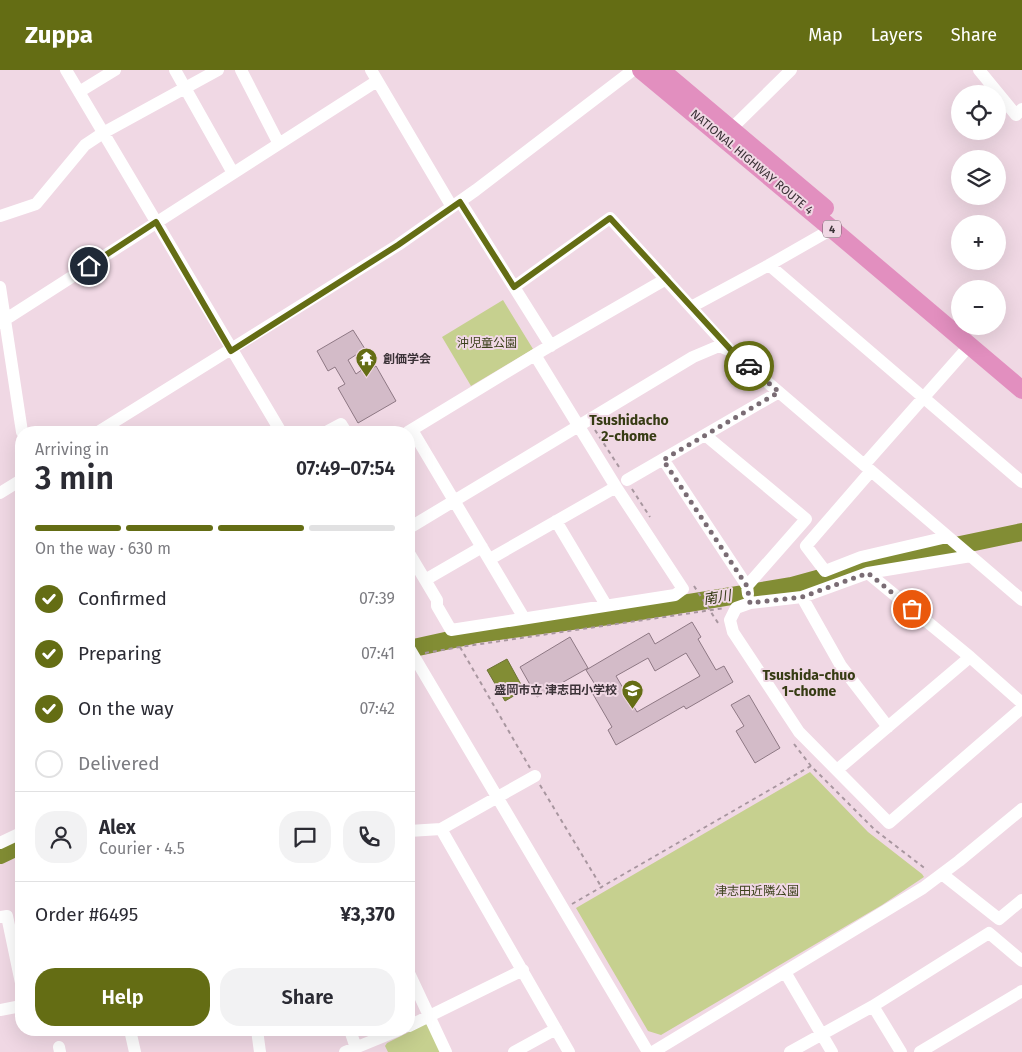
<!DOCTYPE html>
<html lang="en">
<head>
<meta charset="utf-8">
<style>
  :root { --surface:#fff; --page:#f2f2f3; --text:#2b2b33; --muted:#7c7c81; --line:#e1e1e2; --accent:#646d14 }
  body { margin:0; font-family:"Fira Sans","Noto Sans JP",sans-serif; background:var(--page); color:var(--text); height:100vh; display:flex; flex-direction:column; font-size:19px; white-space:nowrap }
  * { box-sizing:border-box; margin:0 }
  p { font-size:16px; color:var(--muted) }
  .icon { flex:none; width:28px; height:28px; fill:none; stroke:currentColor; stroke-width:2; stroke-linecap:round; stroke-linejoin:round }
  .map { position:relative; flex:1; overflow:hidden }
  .drawer { position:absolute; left:15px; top:356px; width:400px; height:610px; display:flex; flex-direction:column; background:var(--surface); border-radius:20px; box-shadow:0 5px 20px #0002 }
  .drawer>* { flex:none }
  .controls { position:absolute; left:951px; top:15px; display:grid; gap:10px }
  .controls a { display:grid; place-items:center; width:55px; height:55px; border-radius:50%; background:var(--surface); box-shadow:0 5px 20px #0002; font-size:25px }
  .pin { position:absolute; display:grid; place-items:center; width:42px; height:42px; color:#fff; margin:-21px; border:2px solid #fff; border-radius:50%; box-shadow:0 1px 5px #0007 }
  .courier { position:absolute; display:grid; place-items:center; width:50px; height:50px; margin:-25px; border:4px solid #646d14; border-radius:50%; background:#fff; color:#222; box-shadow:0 1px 6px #0007 }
  .overview em { font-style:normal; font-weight:600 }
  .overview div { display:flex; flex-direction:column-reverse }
  .overview { display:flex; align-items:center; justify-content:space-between; height:85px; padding:0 20px }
  h1 { font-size:32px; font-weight:600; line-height:38px }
  .bar { display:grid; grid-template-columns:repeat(4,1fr); gap:8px 5px; align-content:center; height:60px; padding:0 20px }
  .bar i { height:6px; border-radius:4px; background:var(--line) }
  .bar .active { background:var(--accent) }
  .bar p { grid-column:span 4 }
  .line { display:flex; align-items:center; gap:12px; padding:0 20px; border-top:1px solid var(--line) }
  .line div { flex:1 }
  .round { display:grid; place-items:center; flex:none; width:52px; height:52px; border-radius:20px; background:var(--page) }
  ol { padding:0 20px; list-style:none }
  li { display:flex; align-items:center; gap:15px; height:55px }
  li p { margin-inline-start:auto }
  li .icon { padding:5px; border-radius:50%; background:var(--accent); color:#fff; stroke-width:4 }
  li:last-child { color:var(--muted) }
  li i { width:28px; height:28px; border:2px solid var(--line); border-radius:50% }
  .action { display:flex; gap:10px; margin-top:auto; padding:10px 20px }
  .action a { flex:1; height:58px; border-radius:20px; background:var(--accent); color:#fff; font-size:20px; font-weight:600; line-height:58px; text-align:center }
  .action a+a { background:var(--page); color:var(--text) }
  header { display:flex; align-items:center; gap:30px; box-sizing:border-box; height:70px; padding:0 25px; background:var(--accent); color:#fff }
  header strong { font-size:24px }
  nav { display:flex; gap:28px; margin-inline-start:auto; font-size:18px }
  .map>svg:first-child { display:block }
  .green { fill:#c6d08f }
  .water { fill:#828d34; stroke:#6d7235 }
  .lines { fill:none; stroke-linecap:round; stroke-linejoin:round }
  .river { stroke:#828d34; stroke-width:18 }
  .building { fill:#d3bbc8; stroke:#8e7884; fill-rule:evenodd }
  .path { stroke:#a8969f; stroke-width:2; stroke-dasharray:4 4; stroke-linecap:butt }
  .minor { stroke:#fff; stroke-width:12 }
  .highway { stroke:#e28fbf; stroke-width:18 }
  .done { stroke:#7a6c74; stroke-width:5; stroke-dasharray:0 9 }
  .route { stroke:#646d14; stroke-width:6 }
  .labels { text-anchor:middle; stroke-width:4; stroke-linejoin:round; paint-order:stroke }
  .shield { fill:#f0d8e4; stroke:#71646b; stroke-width:1 }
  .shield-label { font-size:11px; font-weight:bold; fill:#3b3237 }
  .street-label { font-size:12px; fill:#3b3237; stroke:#f0d8e4 }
  .park-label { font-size:12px; fill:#3b401b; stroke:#f0d8e4 }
  .poi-label { font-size:12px; font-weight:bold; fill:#3b3237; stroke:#f0d8e4; text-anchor:start }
  .neighbourhood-label { font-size:14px; font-weight:bold; fill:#363b13; stroke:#f0d8e4 }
  .water-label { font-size:14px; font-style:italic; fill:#373c17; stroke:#f0d8e4 }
</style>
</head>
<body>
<header>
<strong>Zuppa</strong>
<nav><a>Map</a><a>Layers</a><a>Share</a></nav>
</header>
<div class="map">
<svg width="1022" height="982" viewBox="0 0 1022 982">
  <rect width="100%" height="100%" fill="#f0d8e4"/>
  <path class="green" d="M503,230L533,279L471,316L442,267Z
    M810,702L868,762L922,804L924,807L882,835L661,965L648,961L576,838Z
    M425,954L429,955L441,982H388L385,976L387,973Z"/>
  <path class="water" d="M507,589L524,620L505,631L487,600Z"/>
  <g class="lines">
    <path class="river" d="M409,579L477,564L616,545L792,516L879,492L1022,462
      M0,785L21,775"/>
  </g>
  <path class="building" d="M353,260L365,279L348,290L356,304L363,299L365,303L376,296L396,331L358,353L338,318L345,314L335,297L328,301L317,281Z
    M692,552L701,567L698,569L716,600L724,596L733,612L686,639L684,636L616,675L608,660L612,657L590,619L596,616L586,600L649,563L655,574ZM686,583L700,606L637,642L616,606L648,588L655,601Z
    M570,567L588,598L537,627L520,597Z
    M749,625L780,678L755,693L736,661L744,656L731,635Z"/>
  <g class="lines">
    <path class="path" d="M595,360L621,400
      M632,419L650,447
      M694,516L720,556
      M460,577L530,698
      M425,583L460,577L725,538
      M794,674L811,696
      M540,715L602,818
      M572,834L811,696L875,760L927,800"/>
    <path class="minor" d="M66,0L281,362
      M175,0L233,103
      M241,0L279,74
      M371,0L452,137
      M979,0L1016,45L1022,39
      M79,22L115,0
      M732,58L791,0
      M460,131L551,276
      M0,146L36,134L85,75L103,63L218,0
      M769,195L1022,412
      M0,217L22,362
      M514,217L610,148L729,279
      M691,237L769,195L832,159
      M0,253L377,11
      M412,360L524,548
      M98,362L398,175L476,120L633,0
      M326,362L341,354L346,362
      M408,362L543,280L666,209
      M705,365L806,449L747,516
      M663,389L747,516L748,524
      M864,395L970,275
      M871,401L806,476L825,501L861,487L947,467
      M627,410L779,322
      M0,423L21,410
      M556,451L606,535
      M409,458L693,287L719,276L731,281L1022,530
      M409,483L437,530V536L451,560L675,525L683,519L616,417L535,285
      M971,486L868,503L802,527L750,533L736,538L730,550L733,562L799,662L889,753L1022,638
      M490,489L616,417
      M868,503L970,587L1022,633
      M425,510L482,477
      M802,527L841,596L888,657
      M409,578L648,982
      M837,700L970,587
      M441,759L569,982
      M409,761L441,759L535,706
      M0,773L21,763
      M942,804L999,849L1022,830
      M0,847L7,846L21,913
      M785,902L832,982
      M409,903L446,982
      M873,936L901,982
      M0,940L21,936
      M409,956L523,900
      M130,960L135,982
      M257,960L260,982
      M350,960L356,978
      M59,977L60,982
      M345,982L399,960
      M514,982L556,959
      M653,982L923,818L959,791L1022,739
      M790,982L873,936L989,863L1022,891
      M920,982L1022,921"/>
    <path class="highway" d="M641,0L832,159L1022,320
      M661,0L825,138"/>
  </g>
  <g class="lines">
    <path class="done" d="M749,296L779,322L663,390L747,516L750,533L802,527L868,503L912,539"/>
    <path class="route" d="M89,196L156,152L231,281L398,175L460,132L514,217L610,148L731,280L749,296"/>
  </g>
  <defs>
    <symbol id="temple-pin" viewBox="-11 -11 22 30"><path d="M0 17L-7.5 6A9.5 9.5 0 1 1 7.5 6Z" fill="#646d14" stroke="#f0d8e4"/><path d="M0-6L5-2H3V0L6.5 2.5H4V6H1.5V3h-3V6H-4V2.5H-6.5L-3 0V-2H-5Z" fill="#fff"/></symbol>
    <symbol id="school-pin" viewBox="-11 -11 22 30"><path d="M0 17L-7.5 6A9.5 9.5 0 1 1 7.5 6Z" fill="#646d14" stroke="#f0d8e4"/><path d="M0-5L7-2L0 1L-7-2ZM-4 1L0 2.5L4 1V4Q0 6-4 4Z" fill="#fff"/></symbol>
  </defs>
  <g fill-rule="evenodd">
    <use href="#temple-pin" x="354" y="276" width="25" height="34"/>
    <use href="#school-pin" x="620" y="608" width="25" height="34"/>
  </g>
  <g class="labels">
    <rect class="shield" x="823" y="150.5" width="18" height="17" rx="4"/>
    <g class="shield-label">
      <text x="832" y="163">4</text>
    </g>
    <g class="street-label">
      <text transform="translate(752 92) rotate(40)" y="4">NATIONAL HIGHWAY ROUTE 4</text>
    </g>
    <g class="park-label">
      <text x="487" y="277">沖児童公園</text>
      <text x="757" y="825">津志田近隣公園</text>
    </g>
    <g class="poi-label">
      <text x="383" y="293">創価学会</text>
      <text x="617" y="624" text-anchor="end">盛岡市立 津志田小学校</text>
    </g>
    <g class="neighbourhood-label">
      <text x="629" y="355">Tsushidacho<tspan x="629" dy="16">2-chome</tspan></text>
      <text x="809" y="610">Tsushida-chuo<tspan x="809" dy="16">1-chome</tspan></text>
    </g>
    <g class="water-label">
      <text transform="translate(717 527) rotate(-9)" y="5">南川</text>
    </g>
  </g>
</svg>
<div class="controls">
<a><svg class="icon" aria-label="locate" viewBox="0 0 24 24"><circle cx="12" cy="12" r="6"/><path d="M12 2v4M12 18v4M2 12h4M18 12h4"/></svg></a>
<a><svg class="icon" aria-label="layers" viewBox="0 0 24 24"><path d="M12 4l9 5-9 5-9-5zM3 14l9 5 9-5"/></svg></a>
<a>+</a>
<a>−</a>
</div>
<div class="pin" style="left:912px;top:539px;background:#ea580c"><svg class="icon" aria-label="bag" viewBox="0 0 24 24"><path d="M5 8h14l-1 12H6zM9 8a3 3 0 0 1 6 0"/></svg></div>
<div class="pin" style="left:89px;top:196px;background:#1f2937"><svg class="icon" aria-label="home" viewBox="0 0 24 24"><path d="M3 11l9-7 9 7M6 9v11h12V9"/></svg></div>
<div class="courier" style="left:749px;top:296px"><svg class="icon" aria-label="car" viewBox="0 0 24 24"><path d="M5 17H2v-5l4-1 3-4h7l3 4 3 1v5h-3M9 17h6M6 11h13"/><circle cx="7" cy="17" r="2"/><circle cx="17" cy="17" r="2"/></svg></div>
<section class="drawer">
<div class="overview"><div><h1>3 min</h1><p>Arriving in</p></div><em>07:49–07:54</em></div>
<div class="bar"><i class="active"></i><i class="active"></i><i class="active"></i><i></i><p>On the way · 630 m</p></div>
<ol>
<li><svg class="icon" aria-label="check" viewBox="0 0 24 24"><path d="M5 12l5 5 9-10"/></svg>Confirmed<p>07:39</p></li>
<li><svg class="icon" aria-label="check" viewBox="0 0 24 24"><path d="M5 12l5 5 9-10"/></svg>Preparing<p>07:41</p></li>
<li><svg class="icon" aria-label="check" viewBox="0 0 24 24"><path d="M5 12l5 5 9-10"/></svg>On the way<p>07:42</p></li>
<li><i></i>Delivered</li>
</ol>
<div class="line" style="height:90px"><a class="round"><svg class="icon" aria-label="person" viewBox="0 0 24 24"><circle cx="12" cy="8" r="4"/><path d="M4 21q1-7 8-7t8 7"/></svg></a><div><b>Alex</b><p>Courier · 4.5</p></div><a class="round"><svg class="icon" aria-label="chat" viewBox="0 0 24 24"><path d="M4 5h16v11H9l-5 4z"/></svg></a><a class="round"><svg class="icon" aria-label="phone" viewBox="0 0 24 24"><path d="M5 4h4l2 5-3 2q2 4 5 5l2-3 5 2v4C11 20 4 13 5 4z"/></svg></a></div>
<div class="line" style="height:65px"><div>Order #6495</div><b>¥3,370</b></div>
<div class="action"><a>Help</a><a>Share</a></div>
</section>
</div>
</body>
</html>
